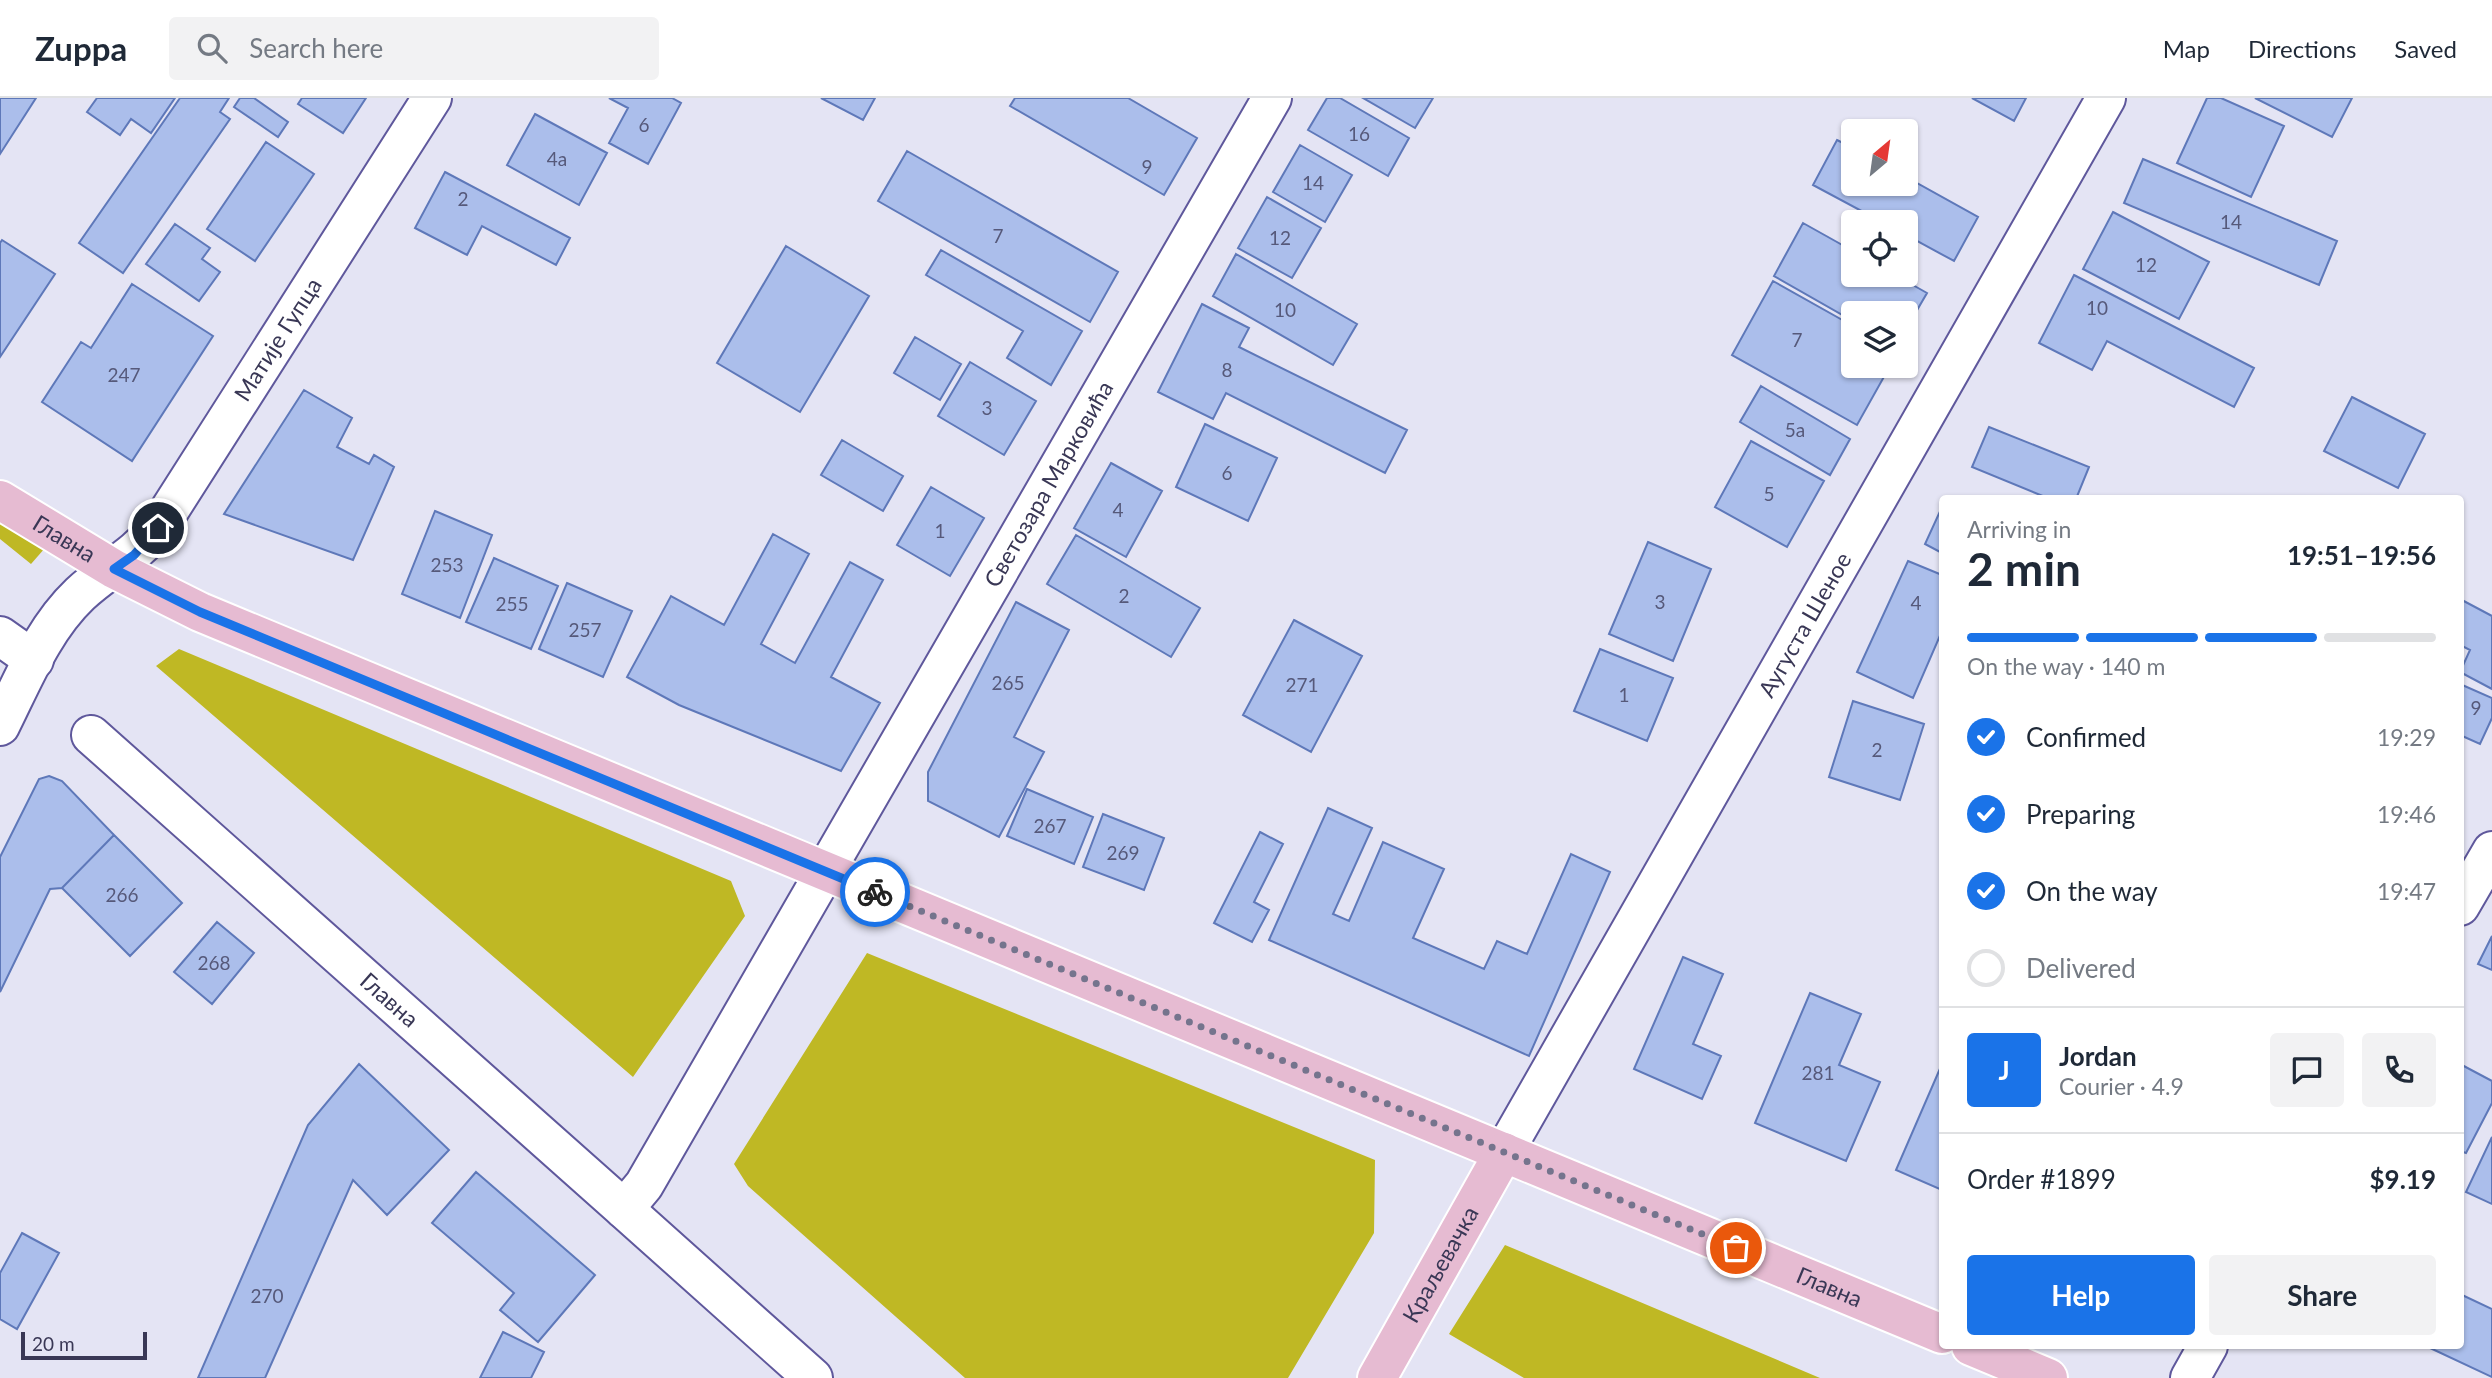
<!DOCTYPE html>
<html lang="en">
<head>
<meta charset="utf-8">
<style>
  :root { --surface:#fff; --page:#f2f2f3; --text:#1f2937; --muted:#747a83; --line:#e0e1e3; --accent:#1a73e8 }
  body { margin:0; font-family:Lato,sans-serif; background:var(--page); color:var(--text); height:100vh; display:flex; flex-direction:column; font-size:26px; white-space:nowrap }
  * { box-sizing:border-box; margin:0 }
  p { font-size:23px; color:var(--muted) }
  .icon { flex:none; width:38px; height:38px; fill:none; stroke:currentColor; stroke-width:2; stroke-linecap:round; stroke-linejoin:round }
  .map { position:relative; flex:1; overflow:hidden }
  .side { position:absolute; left:1939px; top:397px; width:525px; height:854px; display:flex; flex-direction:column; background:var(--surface); border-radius:7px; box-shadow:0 2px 5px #0004 }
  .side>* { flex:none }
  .needle { width:46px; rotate:29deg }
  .controls { position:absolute; left:1841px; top:21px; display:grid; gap:14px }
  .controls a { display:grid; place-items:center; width:77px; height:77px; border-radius:7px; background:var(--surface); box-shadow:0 2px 5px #0004; font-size:35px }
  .scale { position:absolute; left:21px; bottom:18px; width:126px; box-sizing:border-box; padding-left:7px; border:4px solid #393755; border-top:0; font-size:19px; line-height:24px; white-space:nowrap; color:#393755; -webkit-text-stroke:5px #e4e4f4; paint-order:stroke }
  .pin { position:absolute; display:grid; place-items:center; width:60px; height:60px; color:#fff; margin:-30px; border:4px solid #fff; border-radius:50%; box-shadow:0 2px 7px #0007 }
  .courier { position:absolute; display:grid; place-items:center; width:70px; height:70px; margin:-35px; border:5px solid #1a73e8; border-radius:50%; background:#fff; color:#222; box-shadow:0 2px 9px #0007 }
  .headline em { font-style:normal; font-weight:700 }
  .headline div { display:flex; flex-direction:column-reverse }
  .headline { display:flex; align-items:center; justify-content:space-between; height:119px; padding:0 28px }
  h1 { font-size:46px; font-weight:700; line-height:52px }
  .bar { display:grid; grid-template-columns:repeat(4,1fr); gap:10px 7px; align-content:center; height:84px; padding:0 28px }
  .bar i { height:9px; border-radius:5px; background:var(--line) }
  .bar .active { background:var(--accent) }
  .bar p { grid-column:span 4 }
  .line { display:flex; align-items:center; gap:18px; padding:0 28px; border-top:2px solid var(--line) }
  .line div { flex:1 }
  .round { display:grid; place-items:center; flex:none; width:74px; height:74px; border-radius:7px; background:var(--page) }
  ol { padding:0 28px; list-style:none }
  li { display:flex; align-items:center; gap:21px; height:77px }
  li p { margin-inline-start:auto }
  li .icon { padding:7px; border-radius:50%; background:var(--accent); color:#fff; stroke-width:4 }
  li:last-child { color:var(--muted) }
  li i { width:38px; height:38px; border:4px solid var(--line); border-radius:50% }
  .primary-button { display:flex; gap:14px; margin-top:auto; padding:14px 28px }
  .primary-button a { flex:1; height:80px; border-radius:7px; background:var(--accent); color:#fff; font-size:28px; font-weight:700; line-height:80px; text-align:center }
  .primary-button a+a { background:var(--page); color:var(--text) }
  header { display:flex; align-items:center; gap:42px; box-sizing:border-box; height:98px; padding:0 35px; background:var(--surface); border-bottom:2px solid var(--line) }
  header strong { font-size:33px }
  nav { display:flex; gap:38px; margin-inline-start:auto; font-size:24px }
  .search { width:490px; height:63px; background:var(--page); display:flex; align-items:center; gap:18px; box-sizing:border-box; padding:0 24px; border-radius:7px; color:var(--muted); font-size:26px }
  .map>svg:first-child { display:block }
  .green { fill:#bfb824 }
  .building { fill:#abbeeb; stroke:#5e78b9; stroke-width:2 }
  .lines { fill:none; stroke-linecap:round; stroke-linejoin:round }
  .minor-casing { stroke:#5f589c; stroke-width:42 }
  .major-casing { stroke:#fff; stroke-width:42 }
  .minor { stroke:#fff; stroke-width:38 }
  .major { stroke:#e6bbd2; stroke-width:38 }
  .done { stroke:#75748d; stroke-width:7; stroke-dasharray:0 12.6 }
  .route { stroke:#1a73e8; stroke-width:9 }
  .labels { text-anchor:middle; stroke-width:5; stroke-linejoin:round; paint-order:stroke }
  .number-label { font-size:19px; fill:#56597a }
  .street-label { font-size:23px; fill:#393755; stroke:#e4e4f4 }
</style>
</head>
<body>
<header>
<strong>Zuppa</strong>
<div class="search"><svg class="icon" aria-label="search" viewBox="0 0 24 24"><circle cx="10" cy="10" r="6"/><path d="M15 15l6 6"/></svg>Search here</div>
<nav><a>Map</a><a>Directions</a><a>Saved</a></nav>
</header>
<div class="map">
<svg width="2492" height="1280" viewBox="0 0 2492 1280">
  <rect width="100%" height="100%" fill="#e4e4f4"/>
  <path class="green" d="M0,417L52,442L31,466L0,441Z
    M179,551L731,783L745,818L633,979L156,568Z
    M867,855L1375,1062L1374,1135L1288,1280H965L748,1088L734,1066Z
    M1505,1147L1820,1280H1524L1449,1236Z"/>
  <path class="building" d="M0,0H36L0,56Z
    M97,0H175L151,35L131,21L120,37L87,14Z
    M180,0H229L220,14L230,21L123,175L79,145Z
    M240,0H254L288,24L278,39L234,9Z
    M302,0H366L343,35L298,6Z
    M609,0H672L681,5L648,66L609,45L628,10Z
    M821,0H875L863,22Z
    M1015,0H1128L1197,40L1164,97L1010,8Z
    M1327,0H1340L1409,40L1388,78L1308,32Z
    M1363,0H1433L1415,30Z
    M1972,0H2026L2014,23Z
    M2207,0H2221L2284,28L2251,99L2177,65Z
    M2255,0H2352L2332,39Z
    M535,16L607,55L579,107L507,67Z
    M1837,42L1853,50V86H1906V79L1978,119L1954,163L1906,137V124H1882L1813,87Z
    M266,44L314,76L255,163L207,131Z
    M1300,47L1352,77L1325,124L1273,94Z
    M907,53L1118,174L1090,224L878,103Z
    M2143,61L2337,143L2319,187L2124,105Z
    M445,74L570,140L556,167L482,128L467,157L415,130Z
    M1267,99L1321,130L1292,180L1238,150Z
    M2113,114L2209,164L2179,221L2083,171Z
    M1803,125L1853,153V177H1895L1927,195L1906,231V215H1853V223L1774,178Z
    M175,126L210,150L202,161L220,174L199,203L146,166Z
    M2,142L55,176L0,259V145Z
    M786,148L869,198L800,314L717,265Z
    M941,152L1082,233L1051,287L1007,260L1023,233L926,177Z
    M1236,156L1357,226L1333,267L1213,198Z
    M2074,177L2254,270L2234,309L2107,243L2092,272L2039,245Z
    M1773,183L1853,228V268H1890L1857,327L1732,257Z
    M132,186L213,238L132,363L42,304L81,244L91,250Z
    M1202,206L1249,230L1239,249L1407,332L1385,375L1226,295L1213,321L1158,294Z
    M915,239L961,266L940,302L894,275Z
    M970,264L1036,303L1004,357L938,318Z
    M1761,288L1850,341L1830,377L1740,324Z
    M304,292L352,320L337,349L369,366L374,357L394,369L353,462L224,416Z
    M2352,299L2425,336L2398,390L2324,353Z
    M1205,326L1277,360L1248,423L1176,389Z
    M1989,329L2089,369L2076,401H2050L1972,369Z
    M842,342L903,378L883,413L821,377Z
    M1751,343L1824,383L1787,449L1715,409Z
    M1111,365L1162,393L1126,459L1074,430Z
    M931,389L984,420L950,478L897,447Z
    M1942,409V455L1925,446Z
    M435,413L492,437L460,520L402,496Z
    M773,436L809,456L761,546L795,565L850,464L883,482L831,579L880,605L841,673L679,607L627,579L671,498L724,527Z
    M1076,437L1200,510L1171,559L1047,486Z
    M1648,444L1711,471L1673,563L1609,536Z
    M494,460L558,488L531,551L466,524Z
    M1908,463L1942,477V533L1913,600L1857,574Z
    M567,485L632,513L603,579L539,551Z
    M2460,501L2492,518V591L2460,574L2470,552L2460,547Z
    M1016,504L1069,532L1014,639L1044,654L999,739L928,703V674Z
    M1294,522L1362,558L1311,654L1243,617Z
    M1600,551L1673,580L1647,643L1574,613Z
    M2460,586L2492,600V620L2480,646L2460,637Z
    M1853,603L1924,626L1900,702L1829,679Z
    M49,678L62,683L114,737L62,790L50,791L0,894V759L39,681Z
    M1027,691L1093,719L1074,766L1007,738Z
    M1328,710L1372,730L1333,816L1349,823L1383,744L1444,771L1413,840L1484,871L1497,843L1527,856L1571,756L1610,774L1529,958L1269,842Z
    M1103,716L1164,740L1144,792L1083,769Z
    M1260,734L1283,746L1254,804L1269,812L1252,844L1214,825Z
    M114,737L182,805L130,858L62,790Z
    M217,824L254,855L212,906L174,874Z
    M2492,838V872L2478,866Z
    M1683,859L1723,876L1693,946L1721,958L1702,1001L1634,971Z
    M1810,895L1861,916L1839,967L1880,984L1846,1063L1755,1025Z
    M359,966L449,1052L387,1117L353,1082L265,1280H198L308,1027Z
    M1942,966V1092L1896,1072Z
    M2460,966L2492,983V1005L2466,1055L2460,1053Z
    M2492,1039V1106L2466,1094Z
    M476,1074L595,1177L538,1244L500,1212L514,1195L432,1125Z
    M22,1135L59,1155L17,1231L0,1221V1175Z
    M2460,1196L2492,1211V1279L2428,1249L2460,1248Z
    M503,1234L544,1254L531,1280H480Z"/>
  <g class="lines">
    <defs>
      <g id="minor">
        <path d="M0,538L34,562"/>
        <path id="s1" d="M0,628C23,582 43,531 80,496C107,471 133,460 158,430L432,0"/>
        <path id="s2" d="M91,637L624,1111L644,1087L1272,0"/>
        <path d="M2460,808L2492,753"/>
        <path id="s3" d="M1504,1054L2106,0"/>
        <path d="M624,1111L813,1280"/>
        <path d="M2190,1280L2208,1248"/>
      </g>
      <g id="major">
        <path id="s4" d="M0,402L114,471L200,514L1942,1236"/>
        <path d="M1971,1248L2048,1280"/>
        <path id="s5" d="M1377,1280L1504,1054"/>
      </g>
    </defs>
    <use href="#minor" class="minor-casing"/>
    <use href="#major" class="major-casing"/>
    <use href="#minor" class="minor"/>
    <use href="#major" class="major"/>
  </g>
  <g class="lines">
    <path class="done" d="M875,794L1736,1150"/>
    <path class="route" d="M158,430L134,457L114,471L200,514L875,794"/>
  </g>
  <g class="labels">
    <g class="number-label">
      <text x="644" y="34">6</text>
      <text x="1359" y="43">16</text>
      <text x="557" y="68">4a</text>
      <text x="1147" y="76">9</text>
      <text x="1313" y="92">14</text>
      <text x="463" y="108">2</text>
      <text x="2231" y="131">14</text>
      <text x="998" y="145">7</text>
      <text x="1280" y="147">12</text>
      <text x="2146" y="174">12</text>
      <text x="2097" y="217">10</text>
      <text x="1285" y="219">10</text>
      <text x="1797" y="249">7</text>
      <text x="1227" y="279">8</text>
      <text x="124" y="284">247</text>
      <text x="987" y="317">3</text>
      <text x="1795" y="339">5a</text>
      <text x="1227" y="382">6</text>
      <text x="1769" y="403">5</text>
      <text x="1118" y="419">4</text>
      <text x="940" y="440">1</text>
      <text x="447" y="474">253</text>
      <text x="1124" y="505">2</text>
      <text x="1660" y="511">3</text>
      <text x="1916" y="512">4</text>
      <text x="512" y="513">255</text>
      <text x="585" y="539">257</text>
      <text x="1008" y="592">265</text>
      <text x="1302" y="594">271</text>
      <text x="1624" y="604">1</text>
      <text x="2476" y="617">9</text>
      <text x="1877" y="659">2</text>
      <text x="1050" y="735">267</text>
      <text x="1123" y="762">269</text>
      <text x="122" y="804">266</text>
      <text x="214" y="872">268</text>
      <text x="1818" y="982">281</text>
      <text x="267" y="1205">270</text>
    </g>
    <g class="street-label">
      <text dy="8" stroke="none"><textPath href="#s1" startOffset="481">Матије Гупца</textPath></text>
      <text dy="8" stroke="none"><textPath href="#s2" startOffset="1554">Светозара Марковића</textPath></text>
      <text dy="8" stroke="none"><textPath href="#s4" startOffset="75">Главна</textPath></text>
      <text dy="8" stroke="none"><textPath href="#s3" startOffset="607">Аугуста Шеное</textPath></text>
      <text dy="8" stroke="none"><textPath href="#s2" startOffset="399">Главна</textPath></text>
      <text dy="8" stroke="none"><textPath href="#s5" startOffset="130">Краљевачка</textPath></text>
      <text dy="8" stroke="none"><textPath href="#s4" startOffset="1993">Главна</textPath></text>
    </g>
  </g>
</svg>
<div class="controls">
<a><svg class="needle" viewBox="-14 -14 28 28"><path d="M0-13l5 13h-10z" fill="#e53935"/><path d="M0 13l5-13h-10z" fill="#747a83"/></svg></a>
<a><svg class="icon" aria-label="locate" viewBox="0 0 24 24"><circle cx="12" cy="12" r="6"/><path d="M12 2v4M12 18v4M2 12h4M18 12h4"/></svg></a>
<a><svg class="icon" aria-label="layers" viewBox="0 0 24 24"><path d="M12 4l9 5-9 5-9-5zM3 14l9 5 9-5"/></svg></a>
</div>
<div class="scale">20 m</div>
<div class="pin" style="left:1736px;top:1150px;background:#ea580c"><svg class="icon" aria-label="bag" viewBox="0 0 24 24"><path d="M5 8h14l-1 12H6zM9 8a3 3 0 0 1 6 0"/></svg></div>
<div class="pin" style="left:158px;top:430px;background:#1f2937"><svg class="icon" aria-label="home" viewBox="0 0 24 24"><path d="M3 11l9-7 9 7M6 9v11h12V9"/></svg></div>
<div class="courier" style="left:875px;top:794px"><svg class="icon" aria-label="bike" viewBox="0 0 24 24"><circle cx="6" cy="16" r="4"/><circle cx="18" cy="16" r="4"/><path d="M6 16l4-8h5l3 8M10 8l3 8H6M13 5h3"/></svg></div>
<section class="side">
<div class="headline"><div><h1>2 min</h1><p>Arriving in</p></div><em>19:51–19:56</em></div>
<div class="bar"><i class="active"></i><i class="active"></i><i class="active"></i><i></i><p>On the way · 140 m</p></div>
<ol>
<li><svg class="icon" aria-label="check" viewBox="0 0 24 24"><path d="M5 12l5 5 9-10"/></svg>Confirmed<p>19:29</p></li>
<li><svg class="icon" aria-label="check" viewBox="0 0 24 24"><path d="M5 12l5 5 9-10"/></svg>Preparing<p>19:46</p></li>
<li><svg class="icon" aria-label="check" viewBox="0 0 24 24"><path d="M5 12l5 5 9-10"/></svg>On the way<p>19:47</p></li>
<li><i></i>Delivered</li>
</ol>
<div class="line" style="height:126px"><b class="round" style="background:var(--accent);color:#fff">J</b><div><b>Jordan</b><p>Courier · 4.9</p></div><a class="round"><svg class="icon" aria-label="chat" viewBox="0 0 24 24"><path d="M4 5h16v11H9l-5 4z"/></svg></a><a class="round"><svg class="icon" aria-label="phone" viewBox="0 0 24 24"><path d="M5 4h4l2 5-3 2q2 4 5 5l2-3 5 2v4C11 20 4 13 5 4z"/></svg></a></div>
<div class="line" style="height:91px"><div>Order #1899</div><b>$9.19</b></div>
<div class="primary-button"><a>Help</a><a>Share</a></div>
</section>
</div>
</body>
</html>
